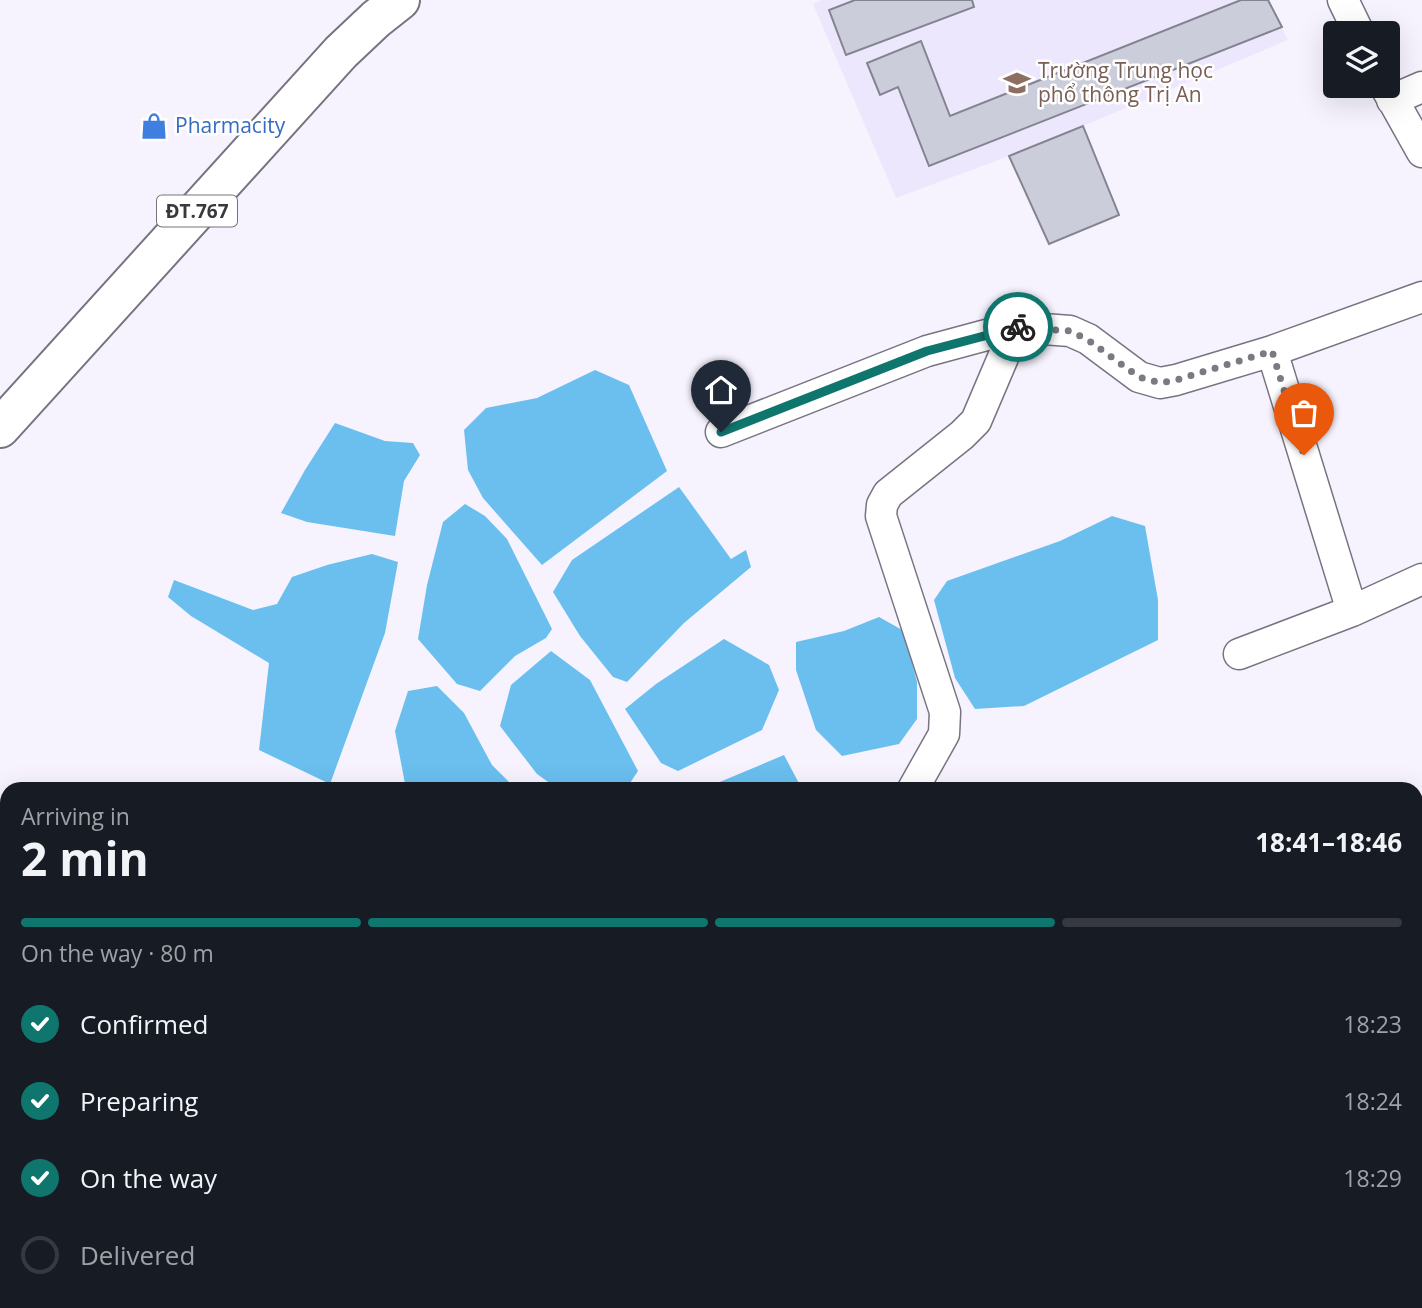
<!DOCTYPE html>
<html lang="en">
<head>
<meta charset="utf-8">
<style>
  :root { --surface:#171b24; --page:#20242c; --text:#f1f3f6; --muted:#9ea1a6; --line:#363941; --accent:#0f766e }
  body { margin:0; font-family:"Open Sans",sans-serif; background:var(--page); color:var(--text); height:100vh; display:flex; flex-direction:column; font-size:26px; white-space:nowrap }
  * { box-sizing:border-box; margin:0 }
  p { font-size:23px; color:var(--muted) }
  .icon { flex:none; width:38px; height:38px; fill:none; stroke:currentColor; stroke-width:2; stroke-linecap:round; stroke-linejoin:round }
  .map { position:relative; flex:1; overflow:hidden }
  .drawer { position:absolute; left:0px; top:782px; width:1423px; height:527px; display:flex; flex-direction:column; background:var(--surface); border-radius:21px 21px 0 0; box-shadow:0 7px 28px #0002 }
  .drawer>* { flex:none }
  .buttons { position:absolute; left:1323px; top:21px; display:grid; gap:14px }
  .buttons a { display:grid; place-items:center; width:77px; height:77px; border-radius:7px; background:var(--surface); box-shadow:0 7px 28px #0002; font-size:35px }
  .pin { position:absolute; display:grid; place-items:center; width:60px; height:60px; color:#fff; margin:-72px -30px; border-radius:50% 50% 50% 0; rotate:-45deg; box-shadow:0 0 7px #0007 }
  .pin .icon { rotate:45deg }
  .courier { position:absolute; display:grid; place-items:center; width:70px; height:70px; margin:-35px; border:5px solid #0f766e; border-radius:50%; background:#fff; color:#222; box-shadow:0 2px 9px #0007 }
  .overview em { font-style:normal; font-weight:700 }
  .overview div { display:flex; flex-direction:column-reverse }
  .overview { display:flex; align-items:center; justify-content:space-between; height:119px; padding:0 21px }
  h1 { font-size:46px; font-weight:700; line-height:52px }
  .bar { display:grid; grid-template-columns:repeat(4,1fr); gap:10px 7px; align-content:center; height:84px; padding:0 21px }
  .bar i { height:9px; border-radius:5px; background:var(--line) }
  .bar .current { background:var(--accent) }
  .bar p { grid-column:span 4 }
  ol { padding:0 21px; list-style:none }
  li { display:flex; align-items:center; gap:21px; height:77px }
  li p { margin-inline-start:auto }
  li .icon { padding:7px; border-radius:50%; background:var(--accent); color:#fff; stroke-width:4 }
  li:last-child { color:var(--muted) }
  li i { width:38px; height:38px; border:4px solid var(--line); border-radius:50% }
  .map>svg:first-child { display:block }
  .built { fill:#ede7fd }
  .water { fill:#6abfef }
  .building { fill:#cccddb; stroke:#838391; stroke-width:2 }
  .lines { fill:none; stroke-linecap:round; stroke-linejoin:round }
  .minor-casing { stroke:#777481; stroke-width:33 }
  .major-casing { stroke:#777481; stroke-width:42 }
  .minor { stroke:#fff; stroke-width:30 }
  .major { stroke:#fff; stroke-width:38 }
  .done { stroke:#7b7981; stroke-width:7; stroke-dasharray:0 12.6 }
  .route { stroke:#0f766e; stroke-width:9 }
  .labels { text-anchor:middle; stroke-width:5; stroke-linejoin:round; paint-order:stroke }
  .shield { fill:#fff; stroke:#747477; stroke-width:2 }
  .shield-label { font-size:19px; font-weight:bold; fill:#39383d }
  .education-label { font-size:21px; fill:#785e54; stroke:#fff; text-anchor:start }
  .shop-label { font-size:21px; fill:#366cbe; stroke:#fff; text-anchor:start }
</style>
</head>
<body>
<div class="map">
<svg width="1422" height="1308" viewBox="0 0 1422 1308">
  <rect width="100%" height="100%" fill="#f6f3fe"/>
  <path class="built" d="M822,0H1268L1288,40L1083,126L1119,215L1049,244L1009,156L896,198L813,4Z"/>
  <path class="water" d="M595,370L629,385L667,471L542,565L483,498L468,470L464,430L486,408L537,398Z
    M335,423L385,441L413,443L420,455L404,481L395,536L307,522L281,513L305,470Z
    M679,487L731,559L746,550L751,567L684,623L627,682L613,677L580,636L553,592L572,560Z
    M465,504L485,516L507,539L552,629L546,638L515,656L480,691L457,684L418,639L427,585L443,522Z
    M1112,516L1145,526L1158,600V640L1024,706L975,709L955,678L934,600L947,581L1060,541Z
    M372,554L398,562L385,633L330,784L259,750L269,663L191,616L168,597L174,580L253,610L277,604L292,577L327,565Z
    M879,617L904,631L917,682V719L899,744L842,756L816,730L796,670V642L844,631Z
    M724,639L769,665L779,690L762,730L678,771L661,763L625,709L656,684Z
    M551,651L590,680L638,771L626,789H558L537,774L500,726L511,685Z
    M437,686L464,713L492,765L516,789H406L395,731L408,691Z
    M784,755L802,789H703Z
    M7,1232V1302H56L48,1308H0V1242Z
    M338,1302H436V1308H339Z
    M527,1302H627V1308H535Z"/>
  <path class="building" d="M855,0H972L974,7L846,55L829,10Z
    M1241,0H1268L1282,27L929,166L898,87L880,95L867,63L921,41L950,116Z
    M1083,126L1119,215L1049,244L1009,156Z"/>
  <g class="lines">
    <defs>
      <path id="minor" d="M1343,0L1359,33
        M1385,86L1422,152
        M1392,100L1422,87
        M1272,351L1352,611
        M721,432L927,351L1016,327L1070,331L1088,339L1139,377L1160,383L1176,380L1272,351L1422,297
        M1239,654L1352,611L1422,579
        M913,789L944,734L945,712L881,516L882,505L888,494L962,435L976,421L1016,327
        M0,1093L7,1096
        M837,1308L838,1302"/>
      <path id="major" d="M0,428L341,52L376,19L400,0"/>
    </defs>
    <use href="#minor" class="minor-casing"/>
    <use href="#major" class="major-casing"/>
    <use href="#minor" class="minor"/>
    <use href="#major" class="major"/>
  </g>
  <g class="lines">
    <path class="done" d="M1018,327L1070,331L1088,340L1139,377L1160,383L1176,380L1272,351L1304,455"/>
    <path class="route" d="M721,432L927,351L1018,327"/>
  </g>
  <defs>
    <symbol id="school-bare" viewBox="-9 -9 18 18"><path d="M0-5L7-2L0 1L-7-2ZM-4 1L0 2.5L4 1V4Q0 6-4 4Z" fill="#8d6e63" stroke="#fff" stroke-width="2.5" paint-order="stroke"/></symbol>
    <symbol id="shop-bare" viewBox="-9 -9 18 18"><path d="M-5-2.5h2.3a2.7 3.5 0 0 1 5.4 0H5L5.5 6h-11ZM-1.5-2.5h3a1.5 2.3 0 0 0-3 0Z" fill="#3f7fe0" stroke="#fff" stroke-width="2.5" paint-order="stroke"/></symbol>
  </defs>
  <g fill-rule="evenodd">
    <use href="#school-bare" x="998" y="64" width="38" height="38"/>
    <use href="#shop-bare" x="135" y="107" width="38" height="38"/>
  </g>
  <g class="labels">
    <rect class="shield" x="157" y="195.5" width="80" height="31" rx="5"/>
    <g class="shield-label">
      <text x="197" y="218">ĐT.767</text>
    </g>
    <g class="education-label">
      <text x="1038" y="78">Trường Trung học<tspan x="1038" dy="24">phổ thông Trị An</tspan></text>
    </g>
    <g class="shop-label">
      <text x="175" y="133">Pharmacity</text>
    </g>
  </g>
</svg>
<div class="buttons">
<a><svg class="icon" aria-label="layers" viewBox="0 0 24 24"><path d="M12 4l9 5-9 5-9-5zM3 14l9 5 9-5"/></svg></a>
</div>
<div class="pin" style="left:1304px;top:455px;background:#ea580c"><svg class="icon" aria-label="bag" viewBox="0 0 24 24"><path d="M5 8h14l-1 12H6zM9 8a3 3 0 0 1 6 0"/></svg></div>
<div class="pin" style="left:721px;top:432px;background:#1f2937"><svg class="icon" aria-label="home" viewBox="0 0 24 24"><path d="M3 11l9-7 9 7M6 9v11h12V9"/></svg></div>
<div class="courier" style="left:1018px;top:327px"><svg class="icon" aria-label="bike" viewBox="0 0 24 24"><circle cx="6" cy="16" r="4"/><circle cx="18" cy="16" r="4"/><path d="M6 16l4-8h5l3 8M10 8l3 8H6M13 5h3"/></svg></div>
<section class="drawer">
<div class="overview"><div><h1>2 min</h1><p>Arriving in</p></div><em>18:41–18:46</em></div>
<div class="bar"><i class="current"></i><i class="current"></i><i class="current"></i><i></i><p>On the way · 80 m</p></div>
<ol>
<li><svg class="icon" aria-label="check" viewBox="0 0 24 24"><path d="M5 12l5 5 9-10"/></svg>Confirmed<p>18:23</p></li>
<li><svg class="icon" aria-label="check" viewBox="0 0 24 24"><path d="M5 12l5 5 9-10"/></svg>Preparing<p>18:24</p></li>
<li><svg class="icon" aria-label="check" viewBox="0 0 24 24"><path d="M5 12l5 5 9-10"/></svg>On the way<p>18:29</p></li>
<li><i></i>Delivered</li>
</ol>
</section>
</div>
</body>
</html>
